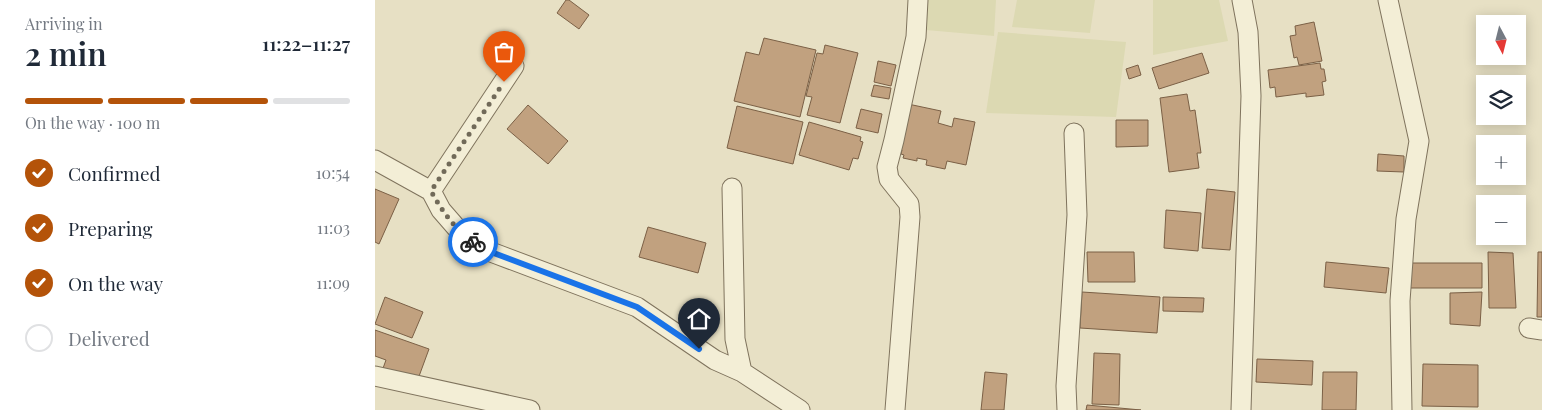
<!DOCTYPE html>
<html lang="en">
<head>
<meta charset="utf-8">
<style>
  :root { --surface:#fff; --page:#f2f2f3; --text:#1f2937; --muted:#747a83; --line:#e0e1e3; --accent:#b45309 }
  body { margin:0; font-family:"Playfair Display",serif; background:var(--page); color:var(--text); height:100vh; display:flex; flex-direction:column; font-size:19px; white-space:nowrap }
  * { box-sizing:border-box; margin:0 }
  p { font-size:16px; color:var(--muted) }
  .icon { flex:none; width:28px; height:28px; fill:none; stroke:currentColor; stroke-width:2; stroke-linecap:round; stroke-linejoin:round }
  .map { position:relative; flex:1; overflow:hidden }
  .panel { display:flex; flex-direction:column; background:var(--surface); width:375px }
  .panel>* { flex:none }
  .needle { width:32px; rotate:173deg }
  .fabs { position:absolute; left:1101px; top:15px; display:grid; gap:10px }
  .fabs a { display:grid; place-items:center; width:50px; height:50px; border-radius:0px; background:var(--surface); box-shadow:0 2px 12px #0003; font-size:25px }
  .pin { position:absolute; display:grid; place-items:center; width:42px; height:42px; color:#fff; margin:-51px -21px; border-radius:50% 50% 50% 0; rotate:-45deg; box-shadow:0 0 5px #0007 }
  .pin .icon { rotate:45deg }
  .courier { position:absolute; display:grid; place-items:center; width:50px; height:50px; margin:-25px; border:4px solid #1a73e8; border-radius:50%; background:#fff; color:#222; box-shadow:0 1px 6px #0007 }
  .overview em { font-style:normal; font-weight:600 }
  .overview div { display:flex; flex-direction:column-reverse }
  .overview { display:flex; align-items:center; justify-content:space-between; height:85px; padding:0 25px }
  h1 { font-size:32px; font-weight:600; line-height:38px }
  .bar { display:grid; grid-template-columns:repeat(4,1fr); gap:8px 5px; align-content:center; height:60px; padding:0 25px }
  .bar i { height:6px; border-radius:4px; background:var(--line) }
  .bar .selected { background:var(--accent) }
  .bar p { grid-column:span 4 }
  ol { padding:0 25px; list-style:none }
  li { display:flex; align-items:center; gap:15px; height:55px }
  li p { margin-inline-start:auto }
  li .icon { padding:5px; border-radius:50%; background:var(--accent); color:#fff; stroke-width:4 }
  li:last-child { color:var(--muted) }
  li i { width:28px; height:28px; border:2px solid var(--line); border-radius:50% }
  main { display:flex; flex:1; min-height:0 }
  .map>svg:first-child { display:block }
  .farmland { fill:#dcd9b2 }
  .building { fill:#c1a17f; stroke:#7b6046 }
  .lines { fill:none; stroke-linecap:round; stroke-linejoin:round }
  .minor-casing { stroke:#7f735d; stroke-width:21 }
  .minor { stroke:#f3eed6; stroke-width:19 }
  .done { stroke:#716a59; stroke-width:5; stroke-dasharray:0 9 }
  .route { stroke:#1a73e8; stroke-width:6 }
</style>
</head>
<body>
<main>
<section class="panel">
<div class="overview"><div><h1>2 min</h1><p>Arriving in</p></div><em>11:22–11:27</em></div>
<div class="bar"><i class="selected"></i><i class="selected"></i><i class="selected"></i><i></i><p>On the way · 100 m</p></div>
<ol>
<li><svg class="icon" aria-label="check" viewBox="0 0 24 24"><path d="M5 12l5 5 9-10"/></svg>Confirmed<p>10:54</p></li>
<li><svg class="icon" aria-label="check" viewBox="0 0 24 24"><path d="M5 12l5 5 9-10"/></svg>Preparing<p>11:03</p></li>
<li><svg class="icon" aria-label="check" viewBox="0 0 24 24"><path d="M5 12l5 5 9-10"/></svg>On the way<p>11:09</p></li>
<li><i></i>Delivered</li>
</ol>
</section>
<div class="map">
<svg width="1167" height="410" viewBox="0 0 1167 410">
  <rect width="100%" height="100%" fill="#e7e0c4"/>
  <path class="farmland" d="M552,0H621L619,36L551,30Z
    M642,0H720L715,33L637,27Z
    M778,0H844L853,41L778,55Z
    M623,32L751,42L741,117L611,113Z"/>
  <path class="building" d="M191,0H194L214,15L204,29L182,13Z
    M939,22L947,61L924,65L922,57L919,58L915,36L921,35L920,26Z
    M389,38L441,50L425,117L359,101L371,52L384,55Z
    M450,45L483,53L465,123L432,115L437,97L431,96L442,53L448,54Z
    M827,53L834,73L784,89L777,68Z
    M503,61L521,65L516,86L499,82Z
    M945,63L946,69H949L951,81L947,82L949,95L931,97V93L901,97L900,87L895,88L893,70Z
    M763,65L766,75L754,79L751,69Z
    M499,85L516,88L514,99L496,96Z
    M812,94L815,111L820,110L826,153H822L824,168L794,172L785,98Z
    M533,104L566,111L563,123L577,127L579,118L600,122L591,165L572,161L570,169L551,165L552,160L542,158V161L528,158L529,155L526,154L527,150L524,149Z
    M153,105L193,141L173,164L132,129Z
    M362,106L428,122L418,164L352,148Z
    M486,109L507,114L503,133L481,128Z
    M741,120H773V146L741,147Z
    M434,122L486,137L485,141L488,142L483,159L478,158L474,170L424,155Z
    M1003,154L1029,156V172L1002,171Z
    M0,189L24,199L4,244L0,242Z
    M832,189L860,192L855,250L827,248Z
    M791,210L826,213L823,251L789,248Z
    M273,227L331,243L323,273L264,257Z
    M712,252H759L760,282H713Z
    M1113,252L1138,253L1141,308H1114Z
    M1163,252H1167V317H1162Z
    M951,262L1014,268L1011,293L949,287Z
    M1035,263H1107V288H1034Z
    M707,292L785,297L782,333L705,328Z
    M1107,292L1105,326L1075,324V293Z
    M10,297L48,312L37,338L0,324Z
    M788,297L829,298L828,312L788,311Z
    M0,330L54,349L43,379L7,371L11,360L0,356Z
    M719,353L745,354L744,405L717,404Z
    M882,359L938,361L937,385L881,382Z
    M1048,364L1103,365V407L1047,406Z
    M610,372L632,374L629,410H606Z
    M948,372H982L981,410H947Z
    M712,405L766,410H711Z"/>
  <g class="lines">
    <defs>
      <path id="minor" d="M1013,0L1044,141L1031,219L1025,301L1027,410
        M0,160L56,191L66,210L86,233L116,252L262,307L340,360L367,372L425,410
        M357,188L360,339L367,372
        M56,191L139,66
        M1154,328L1167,330
        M0,376L155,410
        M520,410L535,217L534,204L514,179L512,167L519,140L541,37L543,0
        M692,410L691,386L702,215L699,133
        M866,410L876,96L873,32L867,0"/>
    </defs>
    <use href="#minor" class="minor-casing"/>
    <use href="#minor" class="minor"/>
  </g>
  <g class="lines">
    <path class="done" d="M98,242C79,228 67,211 56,191L129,82"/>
    <path class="route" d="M98,242L116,252L262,307L324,349"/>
  </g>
</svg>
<div class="fabs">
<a><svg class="needle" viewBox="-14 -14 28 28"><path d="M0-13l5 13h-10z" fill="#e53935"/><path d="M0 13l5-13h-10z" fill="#747a83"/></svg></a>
<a><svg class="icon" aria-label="layers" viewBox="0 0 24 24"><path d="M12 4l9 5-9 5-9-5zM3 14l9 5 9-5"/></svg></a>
<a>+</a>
<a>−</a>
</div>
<div class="pin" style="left:129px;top:82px;background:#ea580c"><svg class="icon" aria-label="bag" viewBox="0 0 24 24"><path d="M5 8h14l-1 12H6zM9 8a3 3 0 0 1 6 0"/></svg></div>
<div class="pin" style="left:324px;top:349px;background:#1f2937"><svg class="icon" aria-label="home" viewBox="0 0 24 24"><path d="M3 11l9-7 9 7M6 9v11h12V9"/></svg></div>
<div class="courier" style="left:98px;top:242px"><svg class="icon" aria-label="bike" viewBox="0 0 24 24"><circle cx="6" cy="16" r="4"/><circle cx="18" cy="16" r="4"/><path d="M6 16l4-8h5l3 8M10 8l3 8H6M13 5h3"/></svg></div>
</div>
</main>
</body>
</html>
